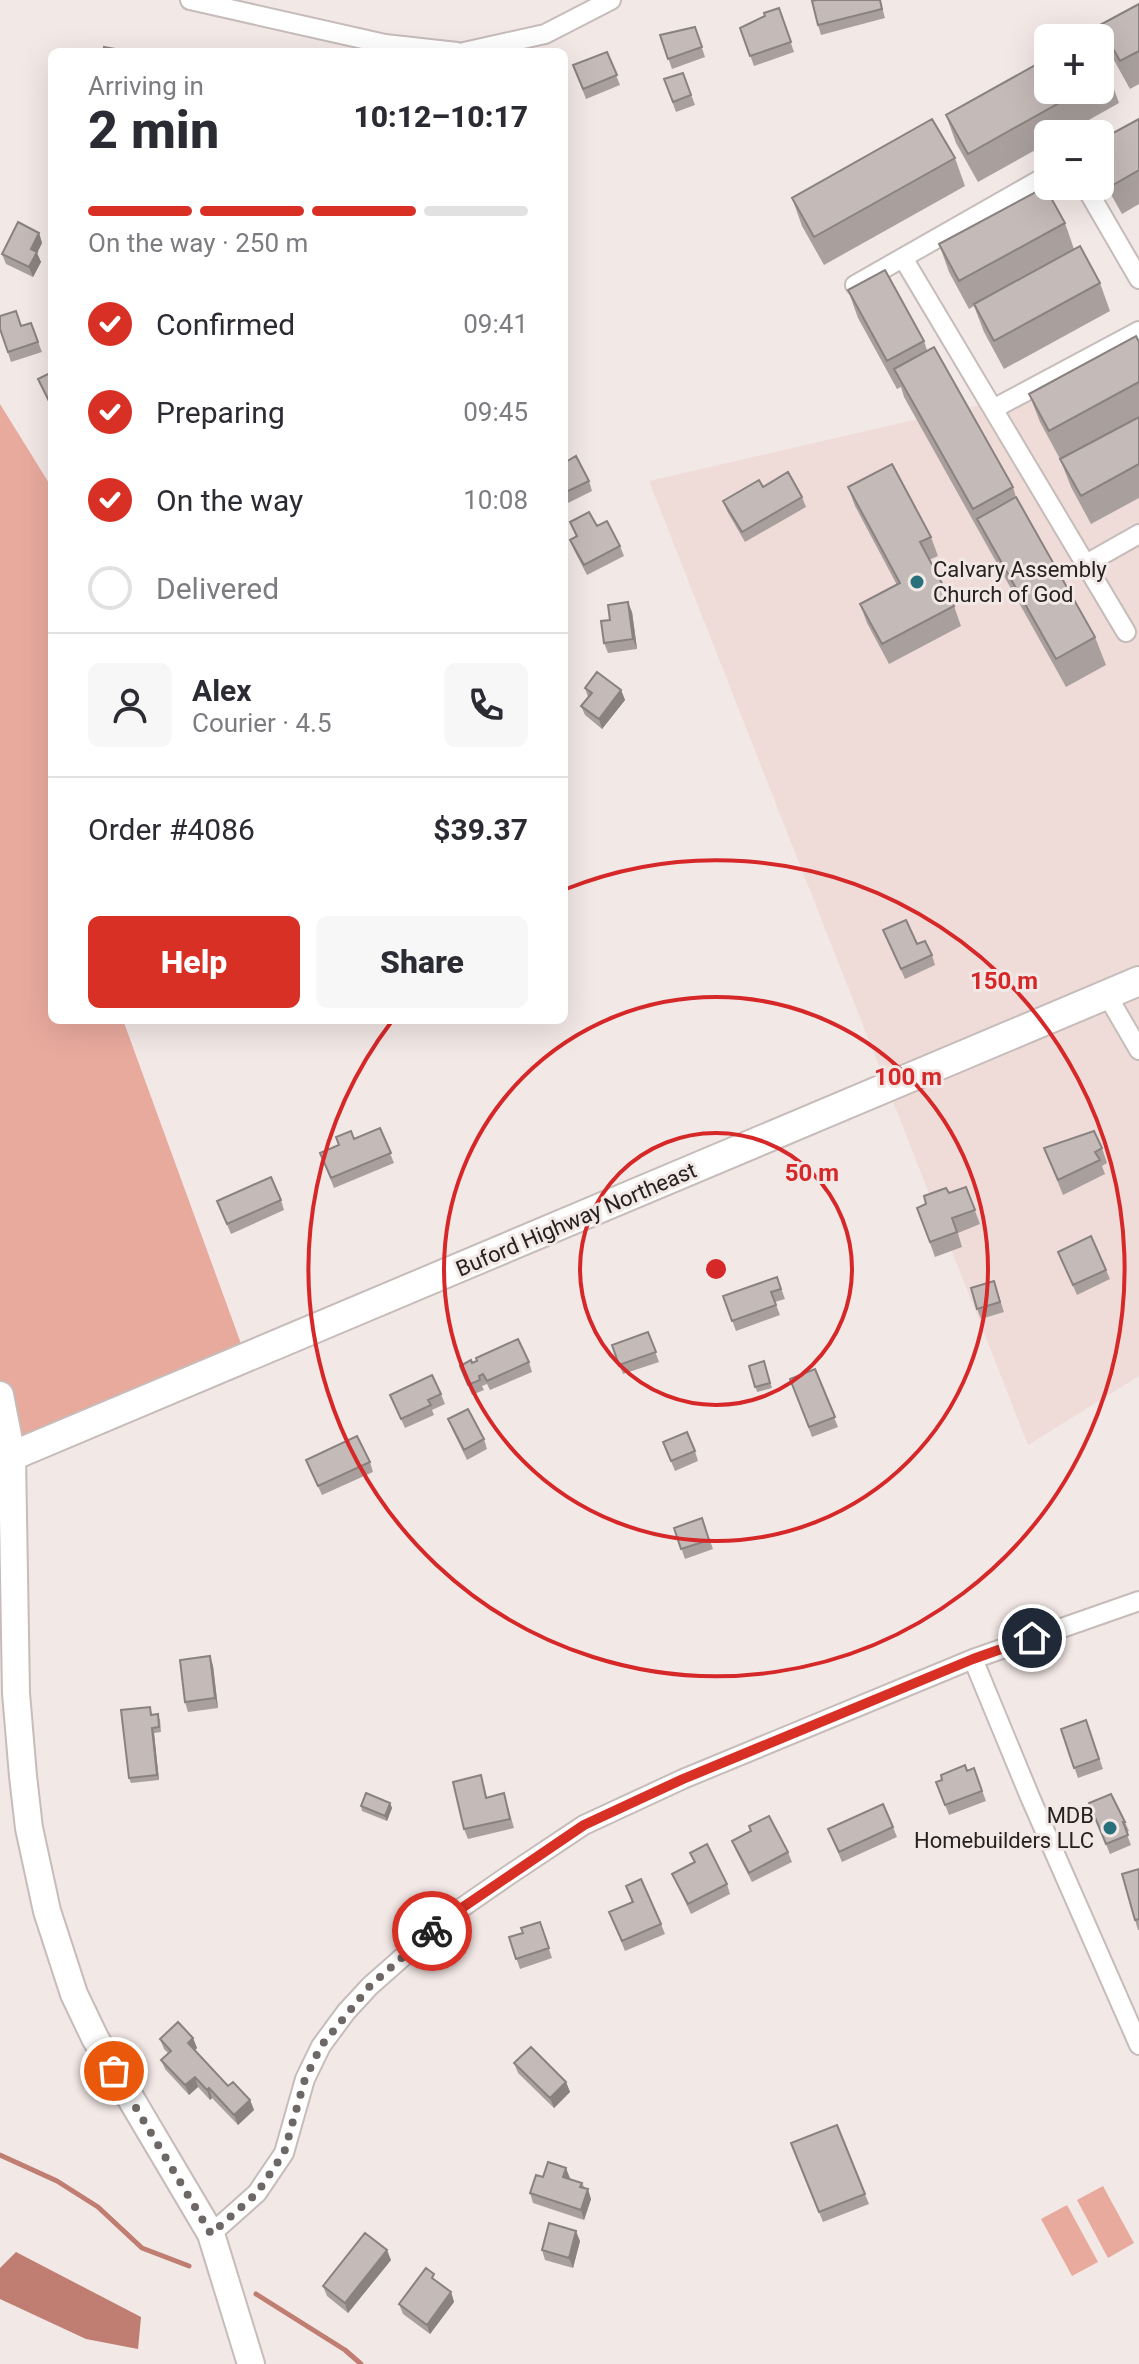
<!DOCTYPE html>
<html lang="en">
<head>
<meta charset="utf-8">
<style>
  :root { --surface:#fff; --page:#f7f7f7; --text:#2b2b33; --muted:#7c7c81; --line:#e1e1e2; --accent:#d93025 }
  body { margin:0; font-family:Roboto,sans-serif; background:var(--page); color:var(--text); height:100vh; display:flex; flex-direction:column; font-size:30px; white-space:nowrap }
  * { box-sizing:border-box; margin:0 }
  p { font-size:26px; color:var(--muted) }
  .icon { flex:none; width:44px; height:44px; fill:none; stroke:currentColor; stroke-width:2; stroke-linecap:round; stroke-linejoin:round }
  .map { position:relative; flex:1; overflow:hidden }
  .details { position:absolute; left:48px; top:48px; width:520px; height:976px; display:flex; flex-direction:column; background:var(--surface); border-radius:12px; box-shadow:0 8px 32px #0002 }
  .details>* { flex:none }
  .fabs { position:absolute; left:1034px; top:24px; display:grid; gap:16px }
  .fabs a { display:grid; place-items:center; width:80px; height:80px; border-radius:12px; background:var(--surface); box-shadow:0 8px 32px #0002; font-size:40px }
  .pin { position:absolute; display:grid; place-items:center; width:68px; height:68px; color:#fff; margin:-34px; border:4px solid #fff; border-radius:50%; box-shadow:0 2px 8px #0007 }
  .courier { position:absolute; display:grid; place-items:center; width:80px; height:80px; margin:-40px; border:6px solid #d93025; border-radius:50%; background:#fff; color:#222; box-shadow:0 2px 10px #0007 }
  .summary em { font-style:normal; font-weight:800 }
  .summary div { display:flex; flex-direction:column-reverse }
  .summary { display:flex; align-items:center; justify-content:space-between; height:136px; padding:0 40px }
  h1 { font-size:52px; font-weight:800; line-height:60px }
  .bar { display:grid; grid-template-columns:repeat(4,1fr); gap:12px 8px; align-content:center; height:96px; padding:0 40px }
  .bar i { height:10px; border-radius:6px; background:var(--line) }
  .bar .selected { background:var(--accent) }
  .bar p { grid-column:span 4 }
  .line { display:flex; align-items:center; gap:20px; padding:0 40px; border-top:2px solid var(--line) }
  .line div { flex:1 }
  .round { display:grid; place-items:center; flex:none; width:84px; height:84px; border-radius:12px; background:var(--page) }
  ol { padding:0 40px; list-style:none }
  li { display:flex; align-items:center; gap:24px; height:88px }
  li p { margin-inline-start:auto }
  li .icon { padding:8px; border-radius:50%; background:var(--accent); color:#fff; stroke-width:4 }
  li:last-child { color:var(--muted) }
  li i { width:44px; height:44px; border:4px solid var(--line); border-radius:50% }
  .primary-button { display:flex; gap:16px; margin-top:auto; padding:16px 40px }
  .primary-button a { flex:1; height:92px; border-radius:12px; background:var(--accent); color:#fff; font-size:32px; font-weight:800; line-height:92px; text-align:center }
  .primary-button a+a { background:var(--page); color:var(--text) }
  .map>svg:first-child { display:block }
  .built { fill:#efdcd8 }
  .green { fill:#e9aa9e }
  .water { fill:#c07d71 }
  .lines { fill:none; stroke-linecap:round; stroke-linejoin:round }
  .stream { stroke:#c07d71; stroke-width:5 }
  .street-casing { stroke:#c6bcba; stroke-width:22 }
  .secondary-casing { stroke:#c6bcba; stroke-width:30 }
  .primary-casing { stroke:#c6bcba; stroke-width:32 }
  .street { stroke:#fff; stroke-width:18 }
  .secondary { stroke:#fff; stroke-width:26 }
  .primary { stroke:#fff; stroke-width:28 }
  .wall { fill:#a9a09e }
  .shaded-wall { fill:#898281 }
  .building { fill:#c4bab8; stroke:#898281; stroke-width:2 }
  .done { stroke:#6d6766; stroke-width:8; stroke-dasharray:0 14.4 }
  .route { stroke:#d93025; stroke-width:10 }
  .ring { fill:none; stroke:#d62828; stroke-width:4 }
  .poi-dot { fill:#28707c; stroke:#f2e8e6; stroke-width:3 }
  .labels { text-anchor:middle; stroke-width:6; stroke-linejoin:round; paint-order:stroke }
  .poi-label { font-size:22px; fill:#252221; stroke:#f2e8e6; text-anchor:start }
  .street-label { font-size:22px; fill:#252221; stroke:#f2e8e6 }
  .centre { fill:#d62828; stroke:#f2e8e6; stroke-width:4 }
  .ring-label { font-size:24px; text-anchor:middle; font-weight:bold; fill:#d62828; stroke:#f2e8e6; stroke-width:6; stroke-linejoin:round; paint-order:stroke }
</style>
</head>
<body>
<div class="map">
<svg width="1139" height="2364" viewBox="0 0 1139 2364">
  <rect width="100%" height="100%" fill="#f2e8e6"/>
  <path class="built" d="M1139,368V1376L1028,1445L649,481Z"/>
  <path class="green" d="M0,404L52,488V1020H123L243,1349L0,1451Z
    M1103,2186L1134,2243L1108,2258L1077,2200Z
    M1067,2205L1098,2262L1072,2276L1041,2219Z"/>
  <path class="water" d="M16,2252L141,2317L138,2349L86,2339L0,2299V2268Z"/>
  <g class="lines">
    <path class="stream" d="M0,2155L57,2181L98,2207L142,2248L189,2266
      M256,2294L345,2350L361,2364"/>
    <defs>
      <path id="street" d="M190,0L385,44L457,52
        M464,52L545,34L611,0
        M1085,186L1139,279
        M903,258L1126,632
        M855,285L1048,175
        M993,409L1139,331
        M1086,564L1139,534
        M1107,995L1139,1050
        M973,1659L1030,1797L1139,2045
        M211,2234L257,2193L284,2153L305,2079L321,2046L346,2012L370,1986L447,1918L509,1875L584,1825L683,1779L973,1659L1139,1601"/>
      <path id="secondary" d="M0,1395L12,1456L16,1693L23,1776L29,1828L47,1911L74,1994L95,2038L211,2234L251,2364"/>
      <path id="primary" d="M0,1461L1139,981"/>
    </defs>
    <use href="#street" class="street-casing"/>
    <use href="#secondary" class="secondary-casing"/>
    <use href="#primary" class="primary-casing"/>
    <use href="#street" class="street"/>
    <use href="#secondary" class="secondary"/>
    <use href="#primary" class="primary"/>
  </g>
  <path class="wall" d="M880,0L885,18L821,35L818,25Z
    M1139,4V84L1130,89L1110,53L1100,25Z
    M779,8L794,52L754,66L740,28Z
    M695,27L705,57L672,69L660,35Z
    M607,52L620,85L586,99L573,65Z
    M1100,59L1109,75L1119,103L1064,134H1048V143L978,182L956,143L946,115L1048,90H1100Z
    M683,73L695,105L676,112L664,79Z
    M1139,119V204L1122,214L1100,175V140Z
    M955,158L965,186L824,265L802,226L792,198Z
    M1065,223L1074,249L1100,283L1110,311L1004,369L984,332L974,306L969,309L949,272L939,244Z
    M39,233L42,243L37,253L41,262L33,277L6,264L2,254Z
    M848,290L924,341L927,350L1013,487L1016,497L1095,637L1106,665L1066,687L904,397L901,387L897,389L858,318Z
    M31,323L42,352L11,362L0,329L21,326Z
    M1139,342V416L1060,459L1040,422L1029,394Z
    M52,372V410L38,379Z
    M1139,417V498L1091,524L1071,487L1060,459Z
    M564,463L589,481L592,491L564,505Z
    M763,487L802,497L806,507L745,542L727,511L723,501Z
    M848,487L931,537L938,556L929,560L954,606L961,626L889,664L867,623L860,604L897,585L855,506Z
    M570,522L597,526L620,546L624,556L587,575L574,550L570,540L576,537Z
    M632,612L637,649L608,653L604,643Z
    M585,688L621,690L625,700L602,729L585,715L581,706L588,697Z
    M883,930L917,944L932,955L935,965L905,979Z
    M380,1128L394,1163L334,1188L320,1153Z
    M1044,1148H1102L1107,1163L1102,1166L1105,1174L1063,1195Z
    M966,1187L980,1224L958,1233L962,1247L935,1257L917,1208Z
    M281,1200L284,1210L231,1234L217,1201Z
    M1058,1252L1106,1270L1110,1279L1077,1295Z
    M777,1277L785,1299L775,1302L780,1315L736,1331L723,1296Z
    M994,1281L1004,1312L981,1319L977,1309Z
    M648,1332L659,1362L623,1374L612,1345Z
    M764,1361L772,1388L757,1392L749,1366Z
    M529,1362L532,1372L490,1390L487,1384L482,1386L484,1390L472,1395L460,1366L472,1363Z
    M815,1369L838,1427L812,1437L790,1379Z
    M441,1394L445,1404L432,1410L434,1415L405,1428L390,1395Z
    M448,1419L484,1439L487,1449L467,1460L452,1429Z
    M663,1442L695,1451L698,1461L675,1471Z
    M306,1460L370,1462L373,1472L322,1495Z
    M702,1518L713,1549L685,1559L674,1528Z
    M210,1656L213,1666L218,1708L188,1712L185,1702Z
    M150,1707L152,1715L160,1719L161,1732L154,1733L159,1780L131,1783L129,1778Z
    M1086,1720L1103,1769L1078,1778L1061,1729Z
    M974,1768L986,1801L949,1815L936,1782Z
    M484,1785L487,1797L504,1793L514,1828L468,1839L464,1829Z
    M390,1803L392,1808L387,1821L362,1811L361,1806Z
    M1089,1803L1125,1822L1129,1831L1126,1832L1131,1845L1110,1854Z
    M893,1827L897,1837L842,1862L828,1829Z
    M751,1831L788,1852L792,1862L752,1882L736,1851L732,1841Z
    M690,1853L727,1884L730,1894L691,1914L672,1874L694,1863Z
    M1139,1869V1930H1138L1135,1920Z
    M626,1886L661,1924L665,1934L625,1951L609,1912L632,1902Z
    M540,1922L552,1958L520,1969L509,1937L523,1933Z
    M193,2038L197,2048L195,2050L228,2086L250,2100L254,2110L238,2125L212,2098L210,2100L198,2087L189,2095L165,2069L161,2060L168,2053L164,2049L160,2039Z
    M514,2063L566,2082L570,2092L554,2108L518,2073Z
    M837,2125L869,2204L823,2222L791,2143Z
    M543,2177L570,2178L569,2179L582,2183L591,2199L584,2220L533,2203L530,2193Z
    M580,2241L573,2268L545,2260L542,2250Z
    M391,2260L348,2313L327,2296L323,2286Z
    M437,2282L451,2292L454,2302L430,2334L403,2314L399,2304Z"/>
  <path class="shaded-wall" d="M39,233L42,243L37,253L41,262L33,277L29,267L31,249Z
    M628,602L632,612L637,649L633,639Z
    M621,690L625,700L602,729L599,719Z
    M210,1656L213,1666L218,1708L215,1698Z
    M152,1728L154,1733L159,1780L157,1775Z
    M390,1803L392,1808L387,1821L385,1816Z
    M193,2038L197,2048L192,2053L188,2043Z
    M195,2077L198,2087L189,2095L185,2085Z
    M566,2082L570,2092L554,2108L550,2098Z
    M209,2088L212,2098L210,2100L207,2090Z
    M250,2100L254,2110L238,2125L234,2115Z
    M566,2168L570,2178L567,2187L563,2177Z
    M588,2189L591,2199L584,2220L581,2210Z
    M576,2231L580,2241L573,2268L569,2258Z
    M387,2250L391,2260L348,2313L345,2303Z
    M451,2292L454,2302L430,2334L427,2325Z"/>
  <path class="building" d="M816,0H880L882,9L818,25L812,1Z
    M1139,4V51L1120,61L1100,25Z
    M779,8L791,42L750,56L740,28L765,16L764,13Z
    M695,27L702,47L668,59L660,35Z
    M104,47L132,52H103Z
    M607,52L617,75L583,89L573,65Z
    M1048,58V90H1082L968,154L946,115Z
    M1100,59L1109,75L1100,80Z
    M683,73L691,95L673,102L664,79Z
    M932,119L955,158L814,237L792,198Z
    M1139,119V170L1111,186L1100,165V140Z
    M1045,187L1065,223L959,281L939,244Z
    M18,222L39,233L31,249L37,252L29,267L2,254Z
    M1080,246L1100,283L994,341L974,304Z
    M885,270L924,341L887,361L848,290Z
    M16,311L21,326L31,323L38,342L8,352L0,329V316Z
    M1136,336L1139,342V382L1049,431L1029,394Z
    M934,347L1013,487L973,509L894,369Z
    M52,372V404L51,405L38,379Z
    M1139,417V464L1081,496L1060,459Z
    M576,456L589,481L564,493V463Z
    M892,464L931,537L920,542L954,606L882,644L860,604L900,583L848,487Z
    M788,472L802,497L742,532L723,501L759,480L763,487Z
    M1016,497L1095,637L1056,659L977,519Z
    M589,512L597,526L607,521L620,546L584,565L570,540L577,536L570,522Z
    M628,602L633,639L604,643L601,621L610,620L608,605Z
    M597,672L621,690L599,719L581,706L592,693L585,688Z
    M906,920L917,944L925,941L932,955L901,969L883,930Z
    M380,1128L391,1153L331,1178L320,1153L339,1145L336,1137L351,1131L354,1139Z
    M1094,1131L1102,1148L1095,1152L1100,1160L1058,1180L1044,1148Z
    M271,1177L281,1200L227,1224L217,1201Z
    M966,1187L975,1210L952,1218L957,1232L930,1242L917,1208L926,1204L924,1196L946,1188L949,1193Z
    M1091,1236L1106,1270L1073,1285L1058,1252Z
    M777,1277L781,1289L771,1292L776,1305L732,1321L723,1296Z
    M994,1281L1000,1302L977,1309L971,1288Z
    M648,1332L656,1352L619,1365L612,1345Z
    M518,1339L529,1362L487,1381L483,1374L479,1376L480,1380L468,1385L460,1366L471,1360L472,1363L477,1361L476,1358Z
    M764,1361L770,1383L755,1387L749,1366Z
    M815,1369L835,1417L809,1427L790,1379Z
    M432,1375L441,1394L428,1400L431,1405L401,1419L390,1395Z
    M468,1409L484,1439L464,1450L448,1419Z
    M687,1432L695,1451L671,1461L663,1442Z
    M357,1436L370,1462L318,1486L306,1460Z
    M702,1518L709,1540L681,1549L674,1528Z
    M210,1656L215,1698L185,1702L180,1660Z
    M150,1707L151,1715L158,1714L159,1727L152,1728L157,1775L129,1778L121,1710Z
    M1086,1720L1099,1759L1074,1768L1061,1729Z
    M965,1765L967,1771L974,1768L982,1791L945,1805L936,1782L942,1780L941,1775Z
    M481,1775L486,1798L504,1793L510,1819L464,1829L453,1782Z
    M366,1793L390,1803L385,1816L361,1806Z
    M1111,1794L1125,1822H1123L1128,1835L1106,1844L1089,1803Z
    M883,1804L893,1827L839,1852L828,1829Z
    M769,1816L788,1852L749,1873L732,1841L751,1831L749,1826Z
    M707,1844L727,1884L688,1904L672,1874L695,1862L690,1853Z
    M1139,1869V1919L1135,1920L1122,1874Z
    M641,1879L661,1924L622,1941L609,1912L633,1902L626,1886Z
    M540,1922L549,1948L516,1959L509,1937L523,1933L521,1928Z
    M178,2022L193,2038L188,2043L228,2086L233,2082L250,2100L234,2115L209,2088L207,2090L195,2077L185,2085L161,2060L171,2051L160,2039Z
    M531,2047L566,2082L550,2098L514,2063Z
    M837,2125L865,2194L819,2212L791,2143Z
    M548,2162L566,2168L563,2177L582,2183L580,2187L588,2189L581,2210L530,2193L536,2175L543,2177Z
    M549,2223L576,2231L569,2258L542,2250Z
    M365,2233L387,2250L345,2303L323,2286Z
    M426,2268L434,2274L432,2278L451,2292L427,2325L399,2304Z"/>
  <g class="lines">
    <path class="done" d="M114,2071L211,2234L257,2193L284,2153L305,2079L321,2046L370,1986L432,1931"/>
    <path class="route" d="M432,1931L447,1918L584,1825L683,1779L973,1659L1032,1638"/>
  </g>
  <g class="ring">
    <circle cx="716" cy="1269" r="136"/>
    <circle cx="716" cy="1269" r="272"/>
    <path d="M566 889A408 408 0 1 1 392 1021"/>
  </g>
  <g class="poi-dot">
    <circle cx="917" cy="582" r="8"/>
    <circle cx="1110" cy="1828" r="8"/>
  </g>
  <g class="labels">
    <g class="poi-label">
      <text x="933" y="577">Calvary Assembly<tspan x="933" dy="25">Church of God</tspan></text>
      <text x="1094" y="1823" text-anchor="end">MDB<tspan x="1094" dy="25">Homebuilders LLC</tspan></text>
    </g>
    <g class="street-label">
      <text transform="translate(576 1219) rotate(-23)" y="8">Buford Highway Northeast</text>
    </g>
  </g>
  <circle cx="716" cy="1269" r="12" class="centre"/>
  <g class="ring-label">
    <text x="1004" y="989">150 m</text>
    <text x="908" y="1085">100 m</text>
    <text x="812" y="1181">50 m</text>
  </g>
</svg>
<div class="fabs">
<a>+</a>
<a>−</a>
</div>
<div class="pin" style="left:114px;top:2071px;background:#ea580c"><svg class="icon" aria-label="bag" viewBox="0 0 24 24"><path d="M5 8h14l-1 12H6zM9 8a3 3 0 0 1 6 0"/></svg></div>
<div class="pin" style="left:1032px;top:1638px;background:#1f2937"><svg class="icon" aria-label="home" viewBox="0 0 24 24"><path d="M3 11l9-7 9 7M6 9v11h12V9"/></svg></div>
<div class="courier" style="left:432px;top:1931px"><svg class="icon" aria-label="bike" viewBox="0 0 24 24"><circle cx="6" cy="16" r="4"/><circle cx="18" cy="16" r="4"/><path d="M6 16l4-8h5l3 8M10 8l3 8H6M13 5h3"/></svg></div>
<section class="details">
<div class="summary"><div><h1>2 min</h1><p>Arriving in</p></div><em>10:12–10:17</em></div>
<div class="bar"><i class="selected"></i><i class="selected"></i><i class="selected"></i><i></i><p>On the way · 250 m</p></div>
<ol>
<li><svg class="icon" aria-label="check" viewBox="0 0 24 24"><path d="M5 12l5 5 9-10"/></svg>Confirmed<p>09:41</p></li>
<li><svg class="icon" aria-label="check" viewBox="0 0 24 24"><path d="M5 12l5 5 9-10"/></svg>Preparing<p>09:45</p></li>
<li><svg class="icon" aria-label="check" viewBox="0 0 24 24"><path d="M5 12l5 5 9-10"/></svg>On the way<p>10:08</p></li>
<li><i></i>Delivered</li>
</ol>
<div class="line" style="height:144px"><a class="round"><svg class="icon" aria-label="person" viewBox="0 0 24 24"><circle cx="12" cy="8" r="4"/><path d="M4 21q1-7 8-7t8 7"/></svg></a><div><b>Alex</b><p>Courier · 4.5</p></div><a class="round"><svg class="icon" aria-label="phone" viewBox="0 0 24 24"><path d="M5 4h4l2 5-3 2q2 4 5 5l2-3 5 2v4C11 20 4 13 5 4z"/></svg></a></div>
<div class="line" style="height:104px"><div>Order #4086</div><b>$39.37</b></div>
<div class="primary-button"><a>Help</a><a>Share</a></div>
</section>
</div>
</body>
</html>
